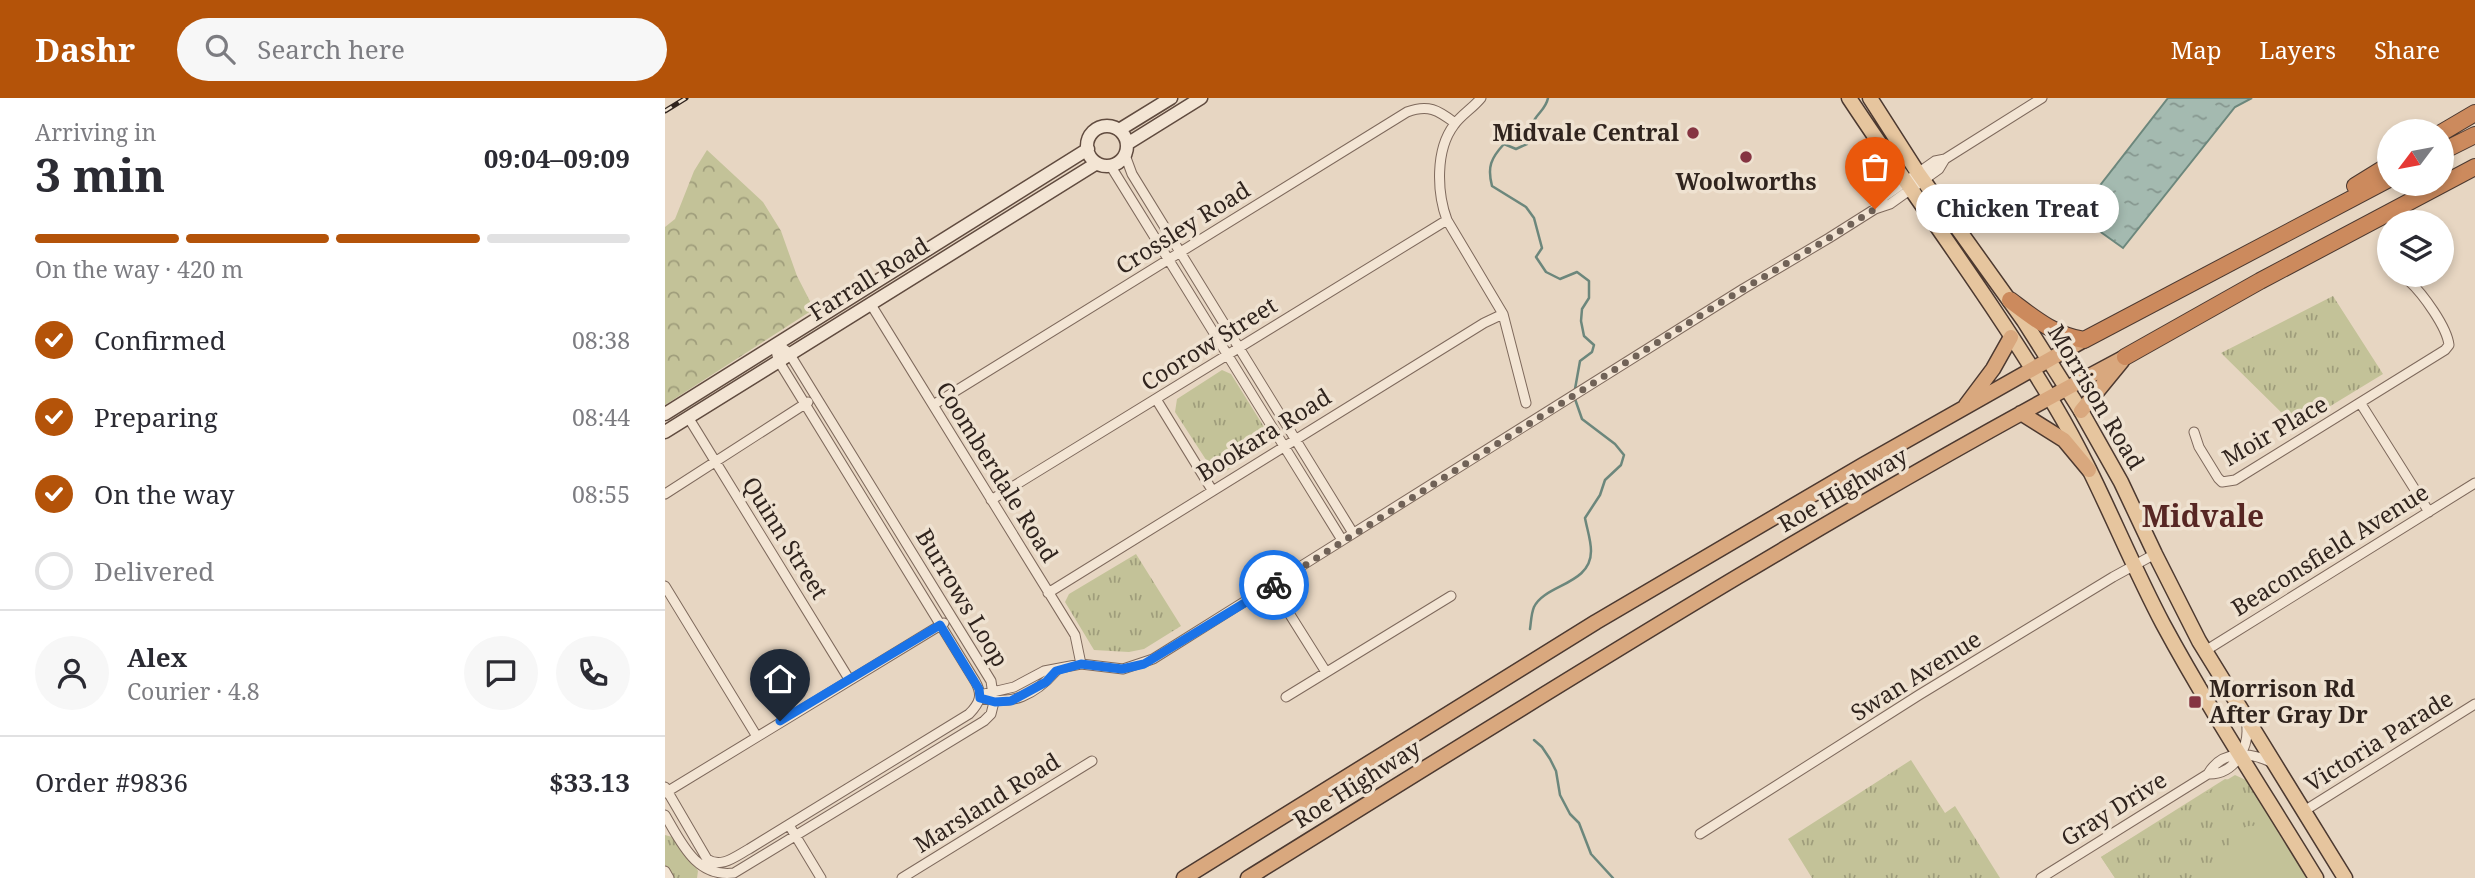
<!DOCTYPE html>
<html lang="en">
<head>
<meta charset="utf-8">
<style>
  :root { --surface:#fff; --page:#f7f7f7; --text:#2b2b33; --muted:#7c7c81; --line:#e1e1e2; --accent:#b45309 }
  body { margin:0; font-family:"Noto Serif",serif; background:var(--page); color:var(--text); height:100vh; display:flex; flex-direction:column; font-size:26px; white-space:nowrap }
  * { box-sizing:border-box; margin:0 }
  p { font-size:23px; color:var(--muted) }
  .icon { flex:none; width:38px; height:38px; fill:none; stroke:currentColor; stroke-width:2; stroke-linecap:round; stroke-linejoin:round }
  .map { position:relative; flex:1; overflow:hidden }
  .details { display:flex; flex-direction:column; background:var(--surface); width:665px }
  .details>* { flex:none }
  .needle { width:46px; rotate:238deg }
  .controls { position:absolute; left:1712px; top:21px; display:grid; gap:14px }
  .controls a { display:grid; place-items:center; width:77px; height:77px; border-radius:50%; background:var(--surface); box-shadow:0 4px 10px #0003; font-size:35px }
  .pin { position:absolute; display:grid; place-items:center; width:60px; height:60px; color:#fff; margin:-72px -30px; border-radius:50% 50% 50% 0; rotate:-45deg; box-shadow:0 0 7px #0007 }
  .pin .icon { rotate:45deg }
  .courier { position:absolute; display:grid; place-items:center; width:70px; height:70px; margin:-35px; border:5px solid #1a73e8; border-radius:50%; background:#fff; color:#222; box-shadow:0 2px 9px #0007 }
  .bubble { position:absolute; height:49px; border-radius:24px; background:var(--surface); box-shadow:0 4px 10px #0003; font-size:23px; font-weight:700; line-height:49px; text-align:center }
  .head em { font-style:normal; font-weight:700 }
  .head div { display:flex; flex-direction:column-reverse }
  .head { display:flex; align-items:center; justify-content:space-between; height:119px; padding:0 35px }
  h1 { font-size:46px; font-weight:700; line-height:52px }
  .bar { display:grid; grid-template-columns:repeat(4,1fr); gap:10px 7px; align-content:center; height:84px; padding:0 35px }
  .bar i { height:9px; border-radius:5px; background:var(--line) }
  .bar .current { background:var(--accent) }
  .bar p { grid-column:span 4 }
  .line { display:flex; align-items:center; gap:18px; padding:0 35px; border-top:2px solid var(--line) }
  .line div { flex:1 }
  .round { display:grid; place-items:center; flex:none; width:74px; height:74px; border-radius:37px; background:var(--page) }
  ol { padding:0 35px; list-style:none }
  li { display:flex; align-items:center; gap:21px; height:77px }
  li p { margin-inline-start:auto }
  li .icon { padding:7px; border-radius:50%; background:var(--accent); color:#fff; stroke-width:4 }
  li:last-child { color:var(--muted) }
  li i { width:38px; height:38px; border:4px solid var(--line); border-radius:50% }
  header { display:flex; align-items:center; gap:42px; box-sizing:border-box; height:98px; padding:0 35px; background:var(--accent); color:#fff }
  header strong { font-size:33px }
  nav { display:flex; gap:38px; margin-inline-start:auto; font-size:24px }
  .search { width:490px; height:63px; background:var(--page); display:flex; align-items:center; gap:18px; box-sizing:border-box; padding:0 24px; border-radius:38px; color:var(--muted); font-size:26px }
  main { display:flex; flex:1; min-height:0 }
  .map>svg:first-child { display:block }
  .green { fill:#c3c298 }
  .forest { fill:url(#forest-crowns) }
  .park { fill:url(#park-tufts) }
  .water { fill:url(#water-ripples); stroke:#6c877c; stroke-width:2 }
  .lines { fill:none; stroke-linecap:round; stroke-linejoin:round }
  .stream { stroke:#6c877c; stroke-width:2.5 }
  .minor-casing { stroke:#7e695c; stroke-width:11 }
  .secondary-casing { stroke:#604b3f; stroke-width:15 }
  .primary-casing { stroke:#4c3930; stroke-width:17 }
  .trunk-casing { stroke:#4c3930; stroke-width:17 }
  .motorway-casing { stroke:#4c3930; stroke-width:18 }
  .minor { stroke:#f3e5d4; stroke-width:9 }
  .secondary { stroke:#f3e5d4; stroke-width:12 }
  .primary { stroke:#e6c59e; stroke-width:14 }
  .trunk { stroke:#d9a87e; stroke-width:14 }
  .motorway { stroke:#cc8a5d; stroke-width:16 }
  .rail-casing { stroke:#30241e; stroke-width:5 }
  .rail { stroke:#efe2d1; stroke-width:2.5; stroke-dasharray:8; stroke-linecap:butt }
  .done { stroke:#706257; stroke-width:7; stroke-dasharray:0 12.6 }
  .route { stroke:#1a73e8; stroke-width:9 }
  .poi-dot { fill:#853441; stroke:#efe2d1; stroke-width:2.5 }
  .labels { text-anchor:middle; stroke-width:7; stroke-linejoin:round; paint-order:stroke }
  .poi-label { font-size:23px; font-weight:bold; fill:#30241e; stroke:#efe2d1; text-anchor:end }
  .street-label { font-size:23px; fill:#30241e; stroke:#efe2d1 }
  .district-label { font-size:30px; font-weight:bold; fill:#572623; stroke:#efe2d1 }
</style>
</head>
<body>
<header>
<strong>Dashr</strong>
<div class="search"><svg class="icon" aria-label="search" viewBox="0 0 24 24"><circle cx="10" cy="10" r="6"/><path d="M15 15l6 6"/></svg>Search here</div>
<nav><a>Map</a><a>Layers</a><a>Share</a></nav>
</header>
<main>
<section class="details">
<div class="head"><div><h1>3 min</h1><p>Arriving in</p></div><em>09:04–09:09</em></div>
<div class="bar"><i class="current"></i><i class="current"></i><i class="current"></i><i></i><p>On the way · 420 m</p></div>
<ol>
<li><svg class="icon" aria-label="check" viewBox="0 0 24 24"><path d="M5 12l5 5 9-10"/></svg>Confirmed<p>08:38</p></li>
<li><svg class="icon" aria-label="check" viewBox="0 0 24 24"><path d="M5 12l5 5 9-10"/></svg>Preparing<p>08:44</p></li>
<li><svg class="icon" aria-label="check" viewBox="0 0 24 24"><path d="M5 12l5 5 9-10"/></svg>On the way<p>08:55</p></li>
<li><i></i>Delivered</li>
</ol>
<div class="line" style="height:126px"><a class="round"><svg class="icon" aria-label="person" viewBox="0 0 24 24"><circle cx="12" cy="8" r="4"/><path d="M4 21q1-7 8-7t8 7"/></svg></a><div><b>Alex</b><p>Courier · 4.8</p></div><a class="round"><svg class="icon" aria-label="chat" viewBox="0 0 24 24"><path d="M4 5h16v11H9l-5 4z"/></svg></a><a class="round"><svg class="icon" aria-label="phone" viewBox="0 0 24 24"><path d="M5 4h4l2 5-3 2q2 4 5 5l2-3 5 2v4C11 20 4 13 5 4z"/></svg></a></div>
<div class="line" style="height:91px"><div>Order #9836</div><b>$33.13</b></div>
</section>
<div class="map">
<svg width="1810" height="780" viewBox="0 0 1810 780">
  <defs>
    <pattern id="forest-crowns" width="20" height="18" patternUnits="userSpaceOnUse" patternTransform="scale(1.75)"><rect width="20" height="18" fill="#c3c298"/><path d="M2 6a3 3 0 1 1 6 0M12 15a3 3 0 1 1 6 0" fill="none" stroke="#9f9d7b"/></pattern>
    <pattern id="park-tufts" width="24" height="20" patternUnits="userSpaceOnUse" patternTransform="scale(1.75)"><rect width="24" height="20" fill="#c3c298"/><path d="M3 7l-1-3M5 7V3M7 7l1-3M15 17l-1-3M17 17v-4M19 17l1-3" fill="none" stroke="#9f9d7b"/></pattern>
    <pattern id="water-ripples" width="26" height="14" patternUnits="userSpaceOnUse" patternTransform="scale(1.75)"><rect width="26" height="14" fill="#a4bab0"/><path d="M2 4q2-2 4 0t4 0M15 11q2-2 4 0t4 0" fill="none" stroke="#86978f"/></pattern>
  </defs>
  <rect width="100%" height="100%" fill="#e7d6c2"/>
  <path class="green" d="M1560,681L1582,685L1642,780H1450L1436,759Z"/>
  <path class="forest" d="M42,52L98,104L116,133L132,178L149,211L0,307V129L10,121L29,73Z"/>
  <path class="park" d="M1668,198L1718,276L1631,329L1556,255Z
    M557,272L566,276L604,337L600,348L558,375L547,371L510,314L512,301Z
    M471,456L516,528L479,551L464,554L429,552L400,504L404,496Z
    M1246,662L1280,715L1290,708L1335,780H1147L1123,741Z
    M1570,677L1583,683L1616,735C1593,729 1585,720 1565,740C1565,756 1560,764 1547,773L1549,780H1450L1436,759Z
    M0,737L11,740L15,743L33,773L32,780H8L0,767Z"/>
  <path class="water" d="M1503,0H1587L1570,9L1458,150L1412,117Z"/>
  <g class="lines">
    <path class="stream" d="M883,0C881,10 875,13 870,21C865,29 863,37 862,46L851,51L839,46C826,60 822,69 827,88L861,109L869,120L877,150L871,159L881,174L895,181L912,174L924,183V200L917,211L916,223L919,238L929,247L927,254L915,263L910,291
      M865,531C866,525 866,516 869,509C880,486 926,487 926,453C926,442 922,431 920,420L935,397L940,382L956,367L959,357L950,346L917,321L910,301
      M869,642L877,649L885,661L891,673L895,697L905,716L914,725L926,756L948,780"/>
    <defs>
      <path id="minor" d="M816,0C808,10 796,17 789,27C770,52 772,95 782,122L838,216L861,305
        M460,57L467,76L688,435
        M445,67L677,442
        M1211,109L1220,98L1270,63L1280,61L1377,0
        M205,205L410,537L416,566
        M491,301L547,392
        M1696,306L1764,414
        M268,307L742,14C763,6 773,12 790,25
        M23,319L184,581
        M1529,334L1534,349L1553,380L1557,384L1570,382L1780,252L1784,247C1782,229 1758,196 1744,183
        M0,396L143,304
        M326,402L782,122
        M0,488L91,637
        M607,488L661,574
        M383,495L819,225L838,216
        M1540,553L1810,385
        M315,597L349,589L379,573L416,566L458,571L488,561L1078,191L1164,140L1210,111L1225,106L1274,71L1280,61
        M621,599L786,498
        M315,600C347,608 370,597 391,573
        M1543,676C1570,677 1586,648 1581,623
        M0,689L42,761C56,771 71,758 84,751L304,616C315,605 318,597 310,583L113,262L110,247
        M0,695L279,525
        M1639,713L1810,606
        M0,717C16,744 31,780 69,775L319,623L326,616L329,604L326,583L124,255L113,246
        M124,727L156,780
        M1035,736L1254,597L1448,479L1490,456
        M0,773L4,780
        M237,780L427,663
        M1376,780L1543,676C1557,651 1586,654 1608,665"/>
      <path id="secondary" d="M422 48a20 20 0 1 1 40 0a20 20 0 1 1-40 0Z
        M454,32L506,0
        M462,46L536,0
        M0,316L423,51
        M0,334L432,65"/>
      <path id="primary" d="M1184,0C1252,103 1327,202 1390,308C1432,378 1460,454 1498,526C1545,613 1600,696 1651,780
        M1205,0L1253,75L1359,223L1416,313L1456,384L1490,456L1534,543L1680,780"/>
      <path id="trunk" d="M1301,307L1328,271L1346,239
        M1416,313L1457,263
        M1356,315L1399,342L1424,372
        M519,780L931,524L1198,367L1419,242
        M583,780C872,601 1160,418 1460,259"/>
      <path id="motorway" d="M1776,35L1810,15
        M1776,54L1810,37
        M1690,88L1724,67
        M1345,202C1369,220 1389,237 1419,242L1724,81
        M1460,259L1595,183L1810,69"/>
    </defs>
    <use href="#minor" class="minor-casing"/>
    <use href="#secondary" class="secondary-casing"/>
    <use href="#primary" class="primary-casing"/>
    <use href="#trunk" class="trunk-casing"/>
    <use href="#motorway" class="motorway-casing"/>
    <use href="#minor" class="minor"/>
    <use href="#secondary" class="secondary"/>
    <use href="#primary" class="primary"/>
    <use href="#trunk" class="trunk"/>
    <use href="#motorway" class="motorway"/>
    <defs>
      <path id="rail" d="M0,13L21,0"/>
    </defs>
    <use href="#rail" class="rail-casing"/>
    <use href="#rail" class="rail"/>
  </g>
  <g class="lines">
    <path class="done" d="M609,487L1055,205L1164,140L1210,111"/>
    <path class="route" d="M115,623L275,527L314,591L315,600L330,604L346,603L381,584L391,573L416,566L457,571L479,566L609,487"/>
  </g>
  <g class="poi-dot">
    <circle cx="1028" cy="35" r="7"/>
    <circle cx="1081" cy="59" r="7"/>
    <rect x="1523" y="597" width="14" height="14" rx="3.5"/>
  </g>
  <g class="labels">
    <g class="poi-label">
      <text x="1014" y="43">Midvale Central</text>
      <text x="1081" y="92" text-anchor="middle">Woolworths</text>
      <text x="1544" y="599" text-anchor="start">Morrison Rd<tspan x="1544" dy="26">After Gray Dr</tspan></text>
    </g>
    <g class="street-label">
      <text transform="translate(518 130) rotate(-32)" y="8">Crossley Road</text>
      <text transform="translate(204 181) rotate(-32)" y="8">Farrall Road</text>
      <text transform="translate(544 246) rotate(-32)" y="8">Coorow Street</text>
      <text transform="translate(1431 299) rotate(59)" y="8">Morrison Road</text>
      <text transform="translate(1610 333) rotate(-30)" y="8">Moir Place</text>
      <text transform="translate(599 337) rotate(-32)" y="8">Bookara Road</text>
      <text transform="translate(332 374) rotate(58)" y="8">Coomberdale Road</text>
      <text transform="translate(1178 392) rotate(-30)" y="8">Roe Highway</text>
      <text transform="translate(120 440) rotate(58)" y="8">Quinn Street</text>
      <text transform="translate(1665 452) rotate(-32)" y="8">Beaconsfield Avenue</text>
      <text transform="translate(297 500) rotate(59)" y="8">Burrows Loop</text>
      <text transform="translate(1251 578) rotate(-32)" y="8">Swan Avenue</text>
      <text transform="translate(1714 643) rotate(-32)" y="8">Victoria Parade</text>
      <text transform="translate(692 686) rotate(-32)" y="8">Roe Highway</text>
      <text transform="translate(322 705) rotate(-32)" y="8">Marsland Road</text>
      <text transform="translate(1449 711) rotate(-32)" y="8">Gray Drive</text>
    </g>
    <g class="district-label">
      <text x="1538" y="429">Midvale</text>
    </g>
  </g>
</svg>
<div class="controls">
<a><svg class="needle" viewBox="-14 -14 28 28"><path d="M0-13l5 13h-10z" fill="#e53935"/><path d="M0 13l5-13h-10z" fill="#7c7c81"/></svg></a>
<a><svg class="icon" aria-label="layers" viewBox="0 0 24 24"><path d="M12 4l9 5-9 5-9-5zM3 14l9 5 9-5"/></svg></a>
</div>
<div class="pin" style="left:1210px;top:111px;background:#ea580c"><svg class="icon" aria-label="bag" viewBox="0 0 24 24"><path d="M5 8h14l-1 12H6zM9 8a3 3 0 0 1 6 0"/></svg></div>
<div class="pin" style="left:115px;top:623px;background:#1f2937"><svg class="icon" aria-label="home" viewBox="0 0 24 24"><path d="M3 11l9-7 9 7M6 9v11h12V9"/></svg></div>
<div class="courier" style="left:609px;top:487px"><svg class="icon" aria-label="bike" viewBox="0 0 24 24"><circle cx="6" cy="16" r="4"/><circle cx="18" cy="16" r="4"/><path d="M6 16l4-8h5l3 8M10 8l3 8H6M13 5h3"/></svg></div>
<div class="bubble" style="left:1251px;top:86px;width:203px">Chicken Treat</div>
</div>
</main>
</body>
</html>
